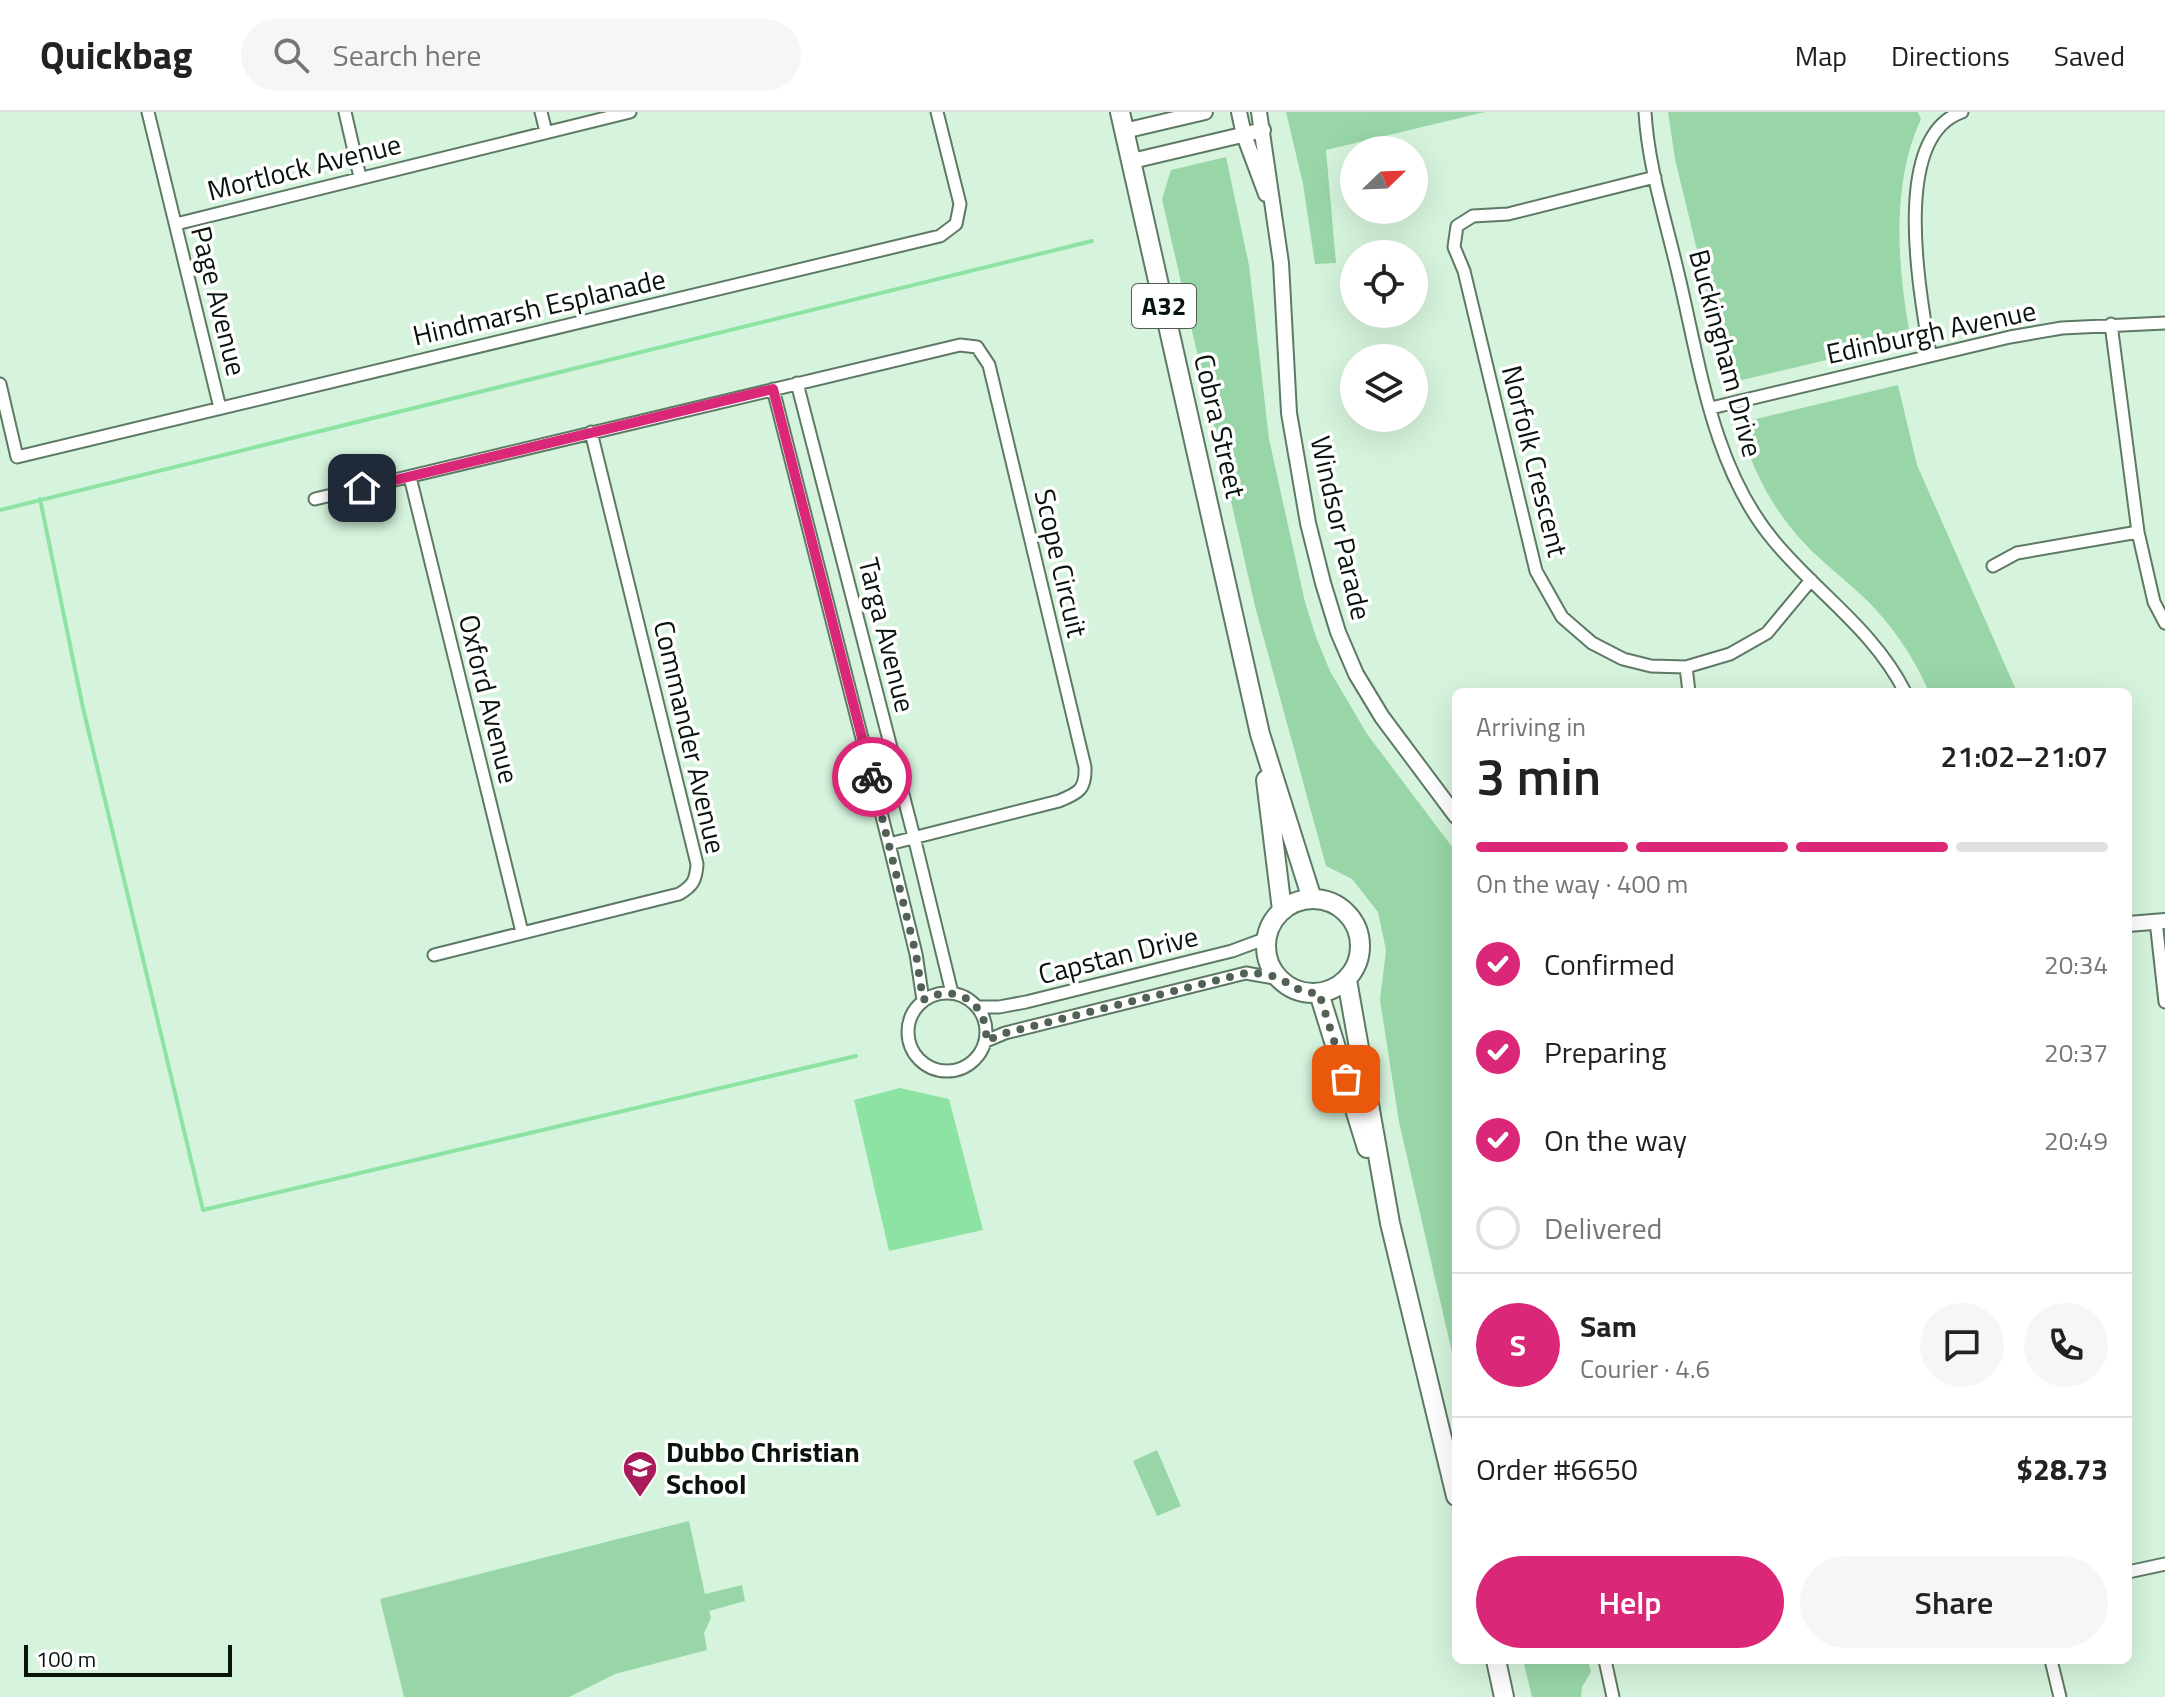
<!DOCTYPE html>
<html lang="en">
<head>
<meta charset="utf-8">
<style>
  :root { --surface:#fff; --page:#f6f6f6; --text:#222; --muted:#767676; --line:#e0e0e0; --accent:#db2777 }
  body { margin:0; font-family:"Titillium Web",sans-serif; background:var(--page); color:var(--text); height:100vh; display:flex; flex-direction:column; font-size:30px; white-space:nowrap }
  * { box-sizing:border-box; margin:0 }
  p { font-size:26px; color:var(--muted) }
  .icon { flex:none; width:44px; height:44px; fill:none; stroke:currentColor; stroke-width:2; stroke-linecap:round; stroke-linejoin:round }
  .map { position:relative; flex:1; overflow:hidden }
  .details { position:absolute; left:1452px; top:576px; width:680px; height:976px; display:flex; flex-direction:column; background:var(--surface); border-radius:12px; box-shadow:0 8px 32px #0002 }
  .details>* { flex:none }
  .needle { width:52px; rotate:67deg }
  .tools { position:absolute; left:1340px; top:24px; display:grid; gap:16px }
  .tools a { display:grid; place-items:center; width:88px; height:88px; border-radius:50%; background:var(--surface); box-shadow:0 8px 32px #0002; font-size:40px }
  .scale { position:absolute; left:24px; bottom:20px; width:208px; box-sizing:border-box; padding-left:8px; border:4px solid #09140c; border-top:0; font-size:22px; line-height:28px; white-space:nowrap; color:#09140c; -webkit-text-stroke:6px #fff; paint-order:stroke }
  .pin { position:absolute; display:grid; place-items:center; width:68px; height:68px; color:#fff; margin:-34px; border-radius:16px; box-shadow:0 4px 12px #0006 }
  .courier { position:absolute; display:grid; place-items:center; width:80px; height:80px; margin:-40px; border:6px solid #db2777; border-radius:50%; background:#fff; color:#222; box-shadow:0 2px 10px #0007 }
  .summary em { font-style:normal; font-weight:600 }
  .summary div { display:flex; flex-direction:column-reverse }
  .summary { display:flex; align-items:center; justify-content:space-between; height:136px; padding:0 24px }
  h1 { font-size:52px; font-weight:600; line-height:60px }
  .bar { display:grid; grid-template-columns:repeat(4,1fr); gap:12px 8px; align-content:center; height:96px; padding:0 24px }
  .bar i { height:10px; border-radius:6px; background:var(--line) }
  .bar .on { background:var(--accent) }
  .bar p { grid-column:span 4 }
  .line { display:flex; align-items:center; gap:20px; padding:0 24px; border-top:2px solid var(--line) }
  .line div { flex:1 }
  .round { display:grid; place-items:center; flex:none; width:84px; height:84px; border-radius:42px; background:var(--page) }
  ol { padding:0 24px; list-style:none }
  li { display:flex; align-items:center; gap:24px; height:88px }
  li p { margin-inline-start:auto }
  li .icon { padding:8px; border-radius:50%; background:var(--accent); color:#fff; stroke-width:4 }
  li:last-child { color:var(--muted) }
  li i { width:44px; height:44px; border:4px solid var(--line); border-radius:50% }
  .button { display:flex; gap:16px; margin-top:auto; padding:16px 24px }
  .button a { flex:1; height:92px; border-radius:48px; background:var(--accent); color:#fff; font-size:32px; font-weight:600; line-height:92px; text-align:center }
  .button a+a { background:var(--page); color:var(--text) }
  header { display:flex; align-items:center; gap:48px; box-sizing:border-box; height:112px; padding:0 40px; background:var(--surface); border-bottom:2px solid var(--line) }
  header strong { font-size:38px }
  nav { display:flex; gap:44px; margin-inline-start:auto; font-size:28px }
  .search { width:560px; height:72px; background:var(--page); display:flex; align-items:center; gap:20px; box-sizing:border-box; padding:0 28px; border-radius:44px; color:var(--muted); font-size:30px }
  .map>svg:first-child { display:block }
  .green { fill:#98d6a7 }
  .water { fill:#8ce3a3 }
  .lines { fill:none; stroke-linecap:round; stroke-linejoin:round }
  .stream { stroke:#8ce3a3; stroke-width:4 }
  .minor-casing { stroke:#5e7964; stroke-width:15 }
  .tertiary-casing { stroke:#5e7964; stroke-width:18 }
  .trunk-casing { stroke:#5e7964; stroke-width:22 }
  .minor { stroke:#fff; stroke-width:11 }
  .tertiary { stroke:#fff; stroke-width:14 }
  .trunk { stroke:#fff; stroke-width:18 }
  .done { stroke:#516255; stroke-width:8; stroke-dasharray:0 14.4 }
  .route { stroke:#db2777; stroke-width:10 }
  .labels { text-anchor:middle; stroke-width:7; stroke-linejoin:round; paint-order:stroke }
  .shield { fill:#fff; stroke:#535a55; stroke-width:2 }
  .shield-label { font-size:26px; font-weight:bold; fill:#09140c }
  .street-label { font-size:28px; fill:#09140c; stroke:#fff }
  .poi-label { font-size:28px; font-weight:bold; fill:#09140c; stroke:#fff; text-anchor:start }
</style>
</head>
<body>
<header>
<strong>Quickbag</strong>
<div class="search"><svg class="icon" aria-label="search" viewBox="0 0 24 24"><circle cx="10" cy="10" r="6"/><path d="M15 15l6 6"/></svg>Search here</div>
<nav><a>Map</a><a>Directions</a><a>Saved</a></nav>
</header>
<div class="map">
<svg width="2165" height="1585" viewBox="0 0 2165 1585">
  <rect width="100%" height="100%" fill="#d6f4dd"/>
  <path class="green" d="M1286,0H1485L1326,38L1336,151L1315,152L1303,72Z
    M1668,0H1918L1921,7C1892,70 1897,150 1909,217L1902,230L1729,271L1675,47Z
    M1226,45L1249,153L1269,327L1305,490L1316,525L1330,559L1367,622L1456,740V1258L1399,1010L1380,888L1386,838L1378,800L1352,767L1326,754L1255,494L1162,87L1171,58Z
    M1898,273L1917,353L2017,580H1929C1913,543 1888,507 1858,480C1841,464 1823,451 1807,434C1773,399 1752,358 1739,311Z
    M1157,1338L1181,1394L1157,1404L1133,1349Z
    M689,1409L705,1482L742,1473L745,1489L709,1499L711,1506L704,1521L707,1538L615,1562L569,1585H404L380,1487Z
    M1523,1548H1588L1591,1560L1582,1575L1581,1585H1532Z"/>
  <path class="water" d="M900,976L949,987L983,1118L889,1139L854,988Z"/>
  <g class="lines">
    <path class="stream" d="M40,387L83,596L203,1098L856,944
      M0,398L1092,129"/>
    <defs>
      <path id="minor" d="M148,0L220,296
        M345,0L360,65
        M541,0L546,20
        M1645,0C1648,54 1666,109 1678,161C1700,252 1712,355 1774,429C1817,481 1874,518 1905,580
        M1655,65L1508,102L1473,104L1457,114L1454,135L1464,159L1536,459L1562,505L1592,531L1623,547L1651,554L1686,555L1730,542L1767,521L1811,468
        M176,112L630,0
        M2111,212L2138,420L2154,490L2165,511
        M1930,242C1921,185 1889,25 1962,0
        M797,271L914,725L952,881
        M0,272L17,345L940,124L956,112L960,92L937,0
        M773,277L889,732L916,842L923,888
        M1711,296L2010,225L2062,216L2165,211
        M410,365L522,820
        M315,387L960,233L977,235L989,253L1085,655C1086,677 1079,681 1059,689L889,732
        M1993,454L2017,441L2138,420
        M1686,555L1689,580
        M2156,809L2165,890
        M434,843L679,782C693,774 696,768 697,752L591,320
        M908 920a39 39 0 1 1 78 0a39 39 0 1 1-78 0Z
        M978,895H999L1026,890L1232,839L1267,826
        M986,929L1005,921L1246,861L1279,867
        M2128,1460L2165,1452
        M1605,1548L1613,1585
        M2051,1548L2060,1585"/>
      <path id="tertiary" d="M1239,0L1244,23L1266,82
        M1259,0L1281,151L1289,301L1308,411L1323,471L1338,520L1356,562L1382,605L1456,704
        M1124,19L1205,0
        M1132,49L1263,18
        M2128,812L2165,809"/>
      <path id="trunk" d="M1120,0L1260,622L1312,787
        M1266,668L1282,798
        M1266 834a47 47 0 1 1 94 0a47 47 0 1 1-94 0Z
        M1347,868L1390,1111L1456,1384
        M1319,881L1367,1036
        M1496,1548L1504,1585"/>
    </defs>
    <use href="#minor" class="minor-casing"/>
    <use href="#tertiary" class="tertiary-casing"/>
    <use href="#trunk" class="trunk-casing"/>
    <use href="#minor" class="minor"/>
    <use href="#tertiary" class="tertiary"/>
    <use href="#trunk" class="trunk"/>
  </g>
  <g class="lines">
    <path class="done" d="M872,665L916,842L923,888C956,870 989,891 986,929L1005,921L1246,861C1256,861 1268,862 1278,866C1295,874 1298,881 1319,881L1346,967"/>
    <path class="route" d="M362,376L773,277L872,665"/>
  </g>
  <defs>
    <symbol id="school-pin" viewBox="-11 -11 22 30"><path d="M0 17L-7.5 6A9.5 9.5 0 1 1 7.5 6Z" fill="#aa1b59" stroke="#fff"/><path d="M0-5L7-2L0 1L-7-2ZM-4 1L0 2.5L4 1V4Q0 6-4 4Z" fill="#fff"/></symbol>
  </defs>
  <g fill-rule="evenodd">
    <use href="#school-pin" x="620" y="1336" width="40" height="54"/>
  </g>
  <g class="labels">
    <rect class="shield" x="1132" y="172" width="64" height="44" rx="6"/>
    <g class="shield-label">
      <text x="1164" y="203">A32</text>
    </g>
    <g class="street-label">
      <text transform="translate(304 55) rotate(-14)" y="10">Mortlock Avenue</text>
      <text transform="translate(219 189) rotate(76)" y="10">Page Avenue</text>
      <text transform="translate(539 195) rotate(-13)" y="10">Hindmarsh Esplanade</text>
      <text transform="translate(1931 220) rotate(-12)" y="10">Edinburgh Avenue</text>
      <text transform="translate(1726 241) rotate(75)" y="10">Buckingham Drive</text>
      <text transform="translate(1220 314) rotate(77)" y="10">Cobra Street</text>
      <text transform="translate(1535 349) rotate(76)" y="10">Norfolk Crescent</text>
      <text transform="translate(1341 416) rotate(77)" y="10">Windsor Parade</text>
      <text transform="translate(1061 451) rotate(77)" y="10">Scope Circuit</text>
      <text transform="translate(887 523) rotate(76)" y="10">Targa Avenue</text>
      <text transform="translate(489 587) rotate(76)" y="10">Oxford Avenue</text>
      <text transform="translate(690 625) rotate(77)" y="10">Commander Avenue</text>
      <text transform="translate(1118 843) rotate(-14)" y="10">Capstan Drive</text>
    </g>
    <g class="poi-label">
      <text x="666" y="1350">Dubbo Christian<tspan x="666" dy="32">School</tspan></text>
    </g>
  </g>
</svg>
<div class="tools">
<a><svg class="needle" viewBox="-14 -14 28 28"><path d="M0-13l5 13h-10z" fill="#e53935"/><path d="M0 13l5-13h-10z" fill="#767676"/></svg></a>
<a><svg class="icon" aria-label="locate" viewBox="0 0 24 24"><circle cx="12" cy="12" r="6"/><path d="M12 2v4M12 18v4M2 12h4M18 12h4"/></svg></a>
<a><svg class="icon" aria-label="layers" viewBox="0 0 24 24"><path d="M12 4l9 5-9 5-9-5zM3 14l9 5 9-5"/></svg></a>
</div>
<div class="scale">100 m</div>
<div class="pin" style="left:1346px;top:967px;background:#ea580c"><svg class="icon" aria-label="bag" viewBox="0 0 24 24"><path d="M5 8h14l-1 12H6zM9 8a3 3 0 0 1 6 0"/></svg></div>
<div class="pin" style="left:362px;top:376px;background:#1f2937"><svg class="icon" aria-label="home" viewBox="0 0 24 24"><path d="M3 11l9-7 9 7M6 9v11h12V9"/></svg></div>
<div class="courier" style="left:872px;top:665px"><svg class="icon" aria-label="bike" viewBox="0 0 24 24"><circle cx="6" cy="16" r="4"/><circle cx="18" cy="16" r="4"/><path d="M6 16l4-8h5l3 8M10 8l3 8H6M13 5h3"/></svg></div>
<section class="details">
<div class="summary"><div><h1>3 min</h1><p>Arriving in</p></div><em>21:02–21:07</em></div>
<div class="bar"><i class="on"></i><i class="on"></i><i class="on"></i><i></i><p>On the way · 400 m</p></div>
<ol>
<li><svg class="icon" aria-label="check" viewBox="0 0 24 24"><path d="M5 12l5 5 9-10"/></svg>Confirmed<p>20:34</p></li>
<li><svg class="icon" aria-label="check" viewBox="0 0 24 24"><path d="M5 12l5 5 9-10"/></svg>Preparing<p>20:37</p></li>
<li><svg class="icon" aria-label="check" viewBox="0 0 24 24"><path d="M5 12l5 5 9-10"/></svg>On the way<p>20:49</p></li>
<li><i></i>Delivered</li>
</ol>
<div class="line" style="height:144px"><b class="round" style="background:var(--accent);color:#fff">S</b><div><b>Sam</b><p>Courier · 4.6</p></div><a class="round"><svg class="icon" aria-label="chat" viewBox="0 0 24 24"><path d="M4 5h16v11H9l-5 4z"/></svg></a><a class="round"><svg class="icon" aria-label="phone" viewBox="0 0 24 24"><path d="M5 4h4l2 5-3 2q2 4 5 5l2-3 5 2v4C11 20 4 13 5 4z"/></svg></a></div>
<div class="line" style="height:104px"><div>Order #6650</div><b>$28.73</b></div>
<div class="button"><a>Help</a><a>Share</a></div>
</section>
</div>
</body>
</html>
